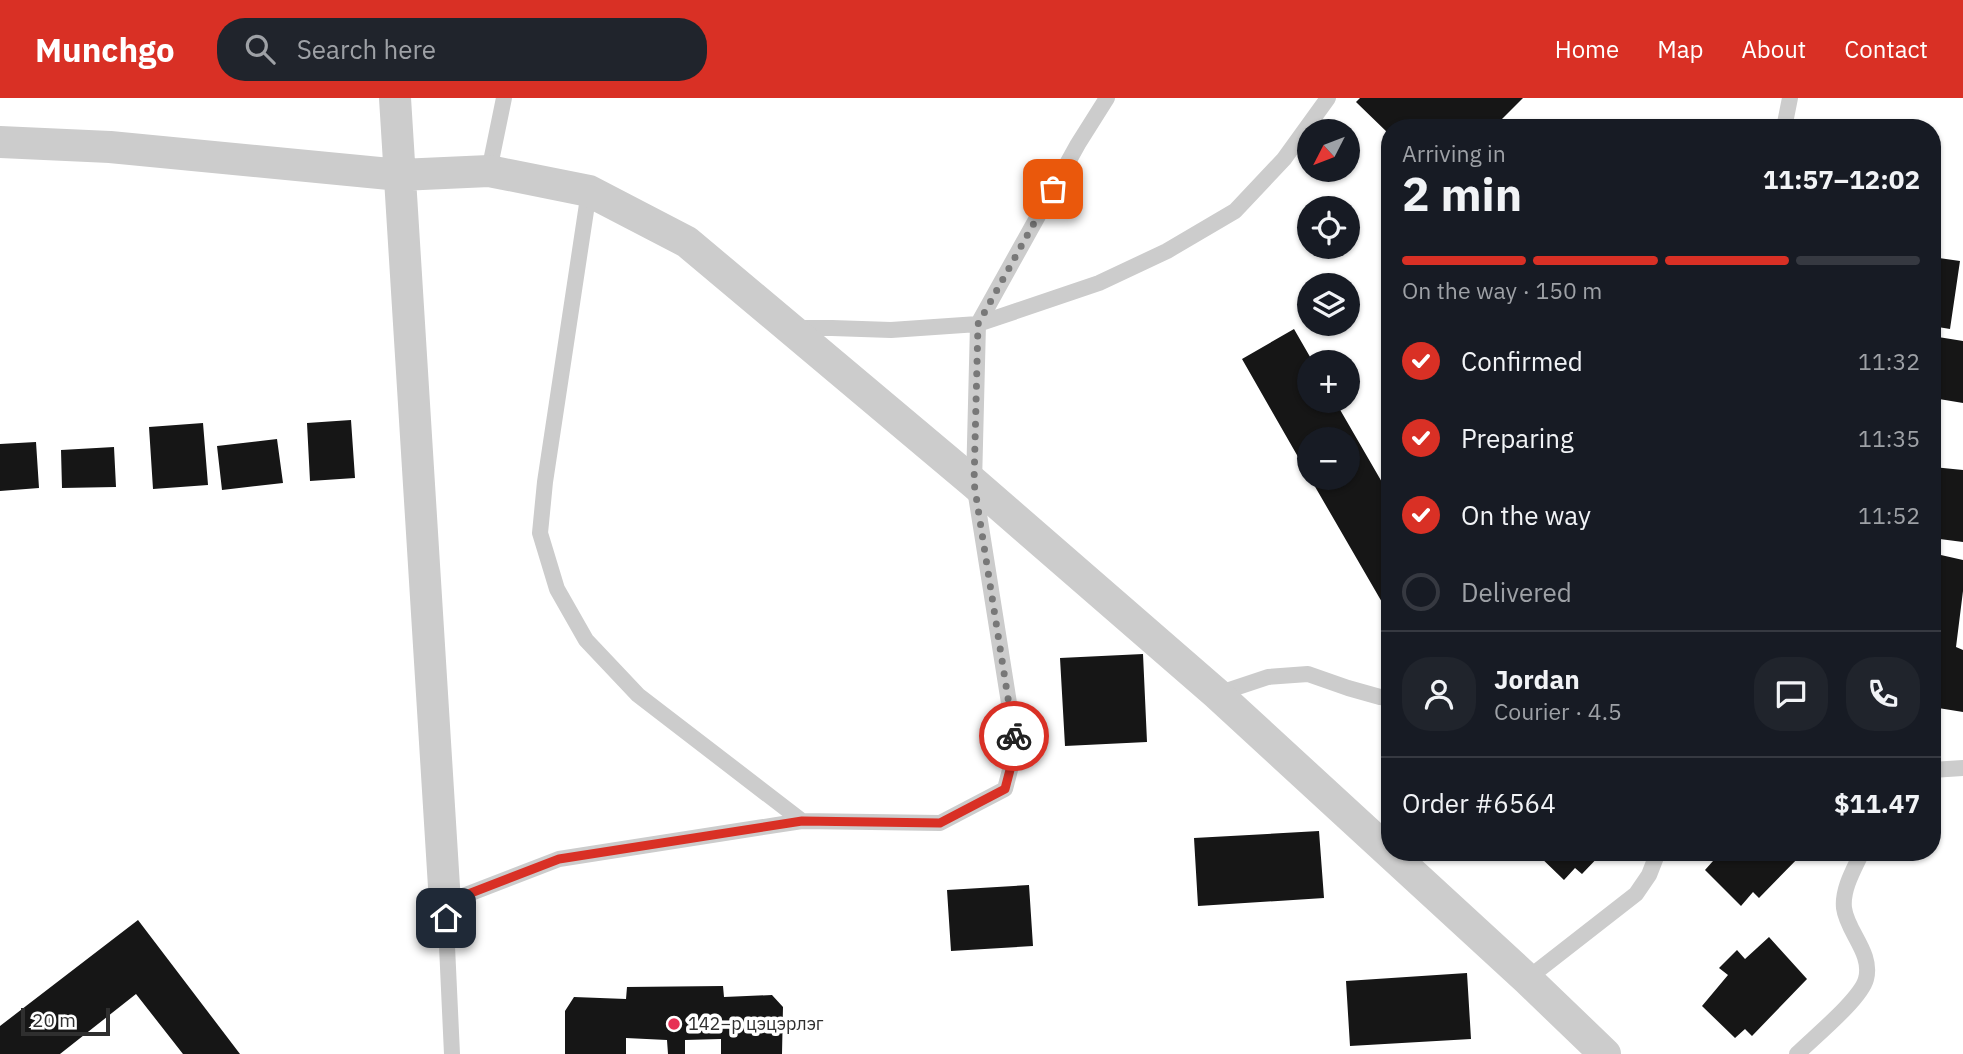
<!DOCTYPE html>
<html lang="en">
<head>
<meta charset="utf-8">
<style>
  :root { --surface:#171b24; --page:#20242c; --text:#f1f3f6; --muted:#9ea1a6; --line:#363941; --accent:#d93025 }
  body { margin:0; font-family:"IBM Plex Sans",sans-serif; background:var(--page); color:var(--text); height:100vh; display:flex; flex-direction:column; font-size:26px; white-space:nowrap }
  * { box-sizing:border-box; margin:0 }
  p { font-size:23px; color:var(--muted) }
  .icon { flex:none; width:38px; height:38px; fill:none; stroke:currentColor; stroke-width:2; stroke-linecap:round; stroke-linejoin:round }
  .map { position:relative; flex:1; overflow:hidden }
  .panel { position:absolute; left:1381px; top:21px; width:560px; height:742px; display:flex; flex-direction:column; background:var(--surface); border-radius:28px; box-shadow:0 2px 5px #0004 }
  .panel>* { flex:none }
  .needle { width:46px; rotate:228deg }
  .controls { position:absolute; left:1297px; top:21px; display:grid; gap:14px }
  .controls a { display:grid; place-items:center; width:63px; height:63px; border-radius:50%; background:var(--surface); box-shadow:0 2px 5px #0004; font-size:35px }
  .scale { position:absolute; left:21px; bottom:18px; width:89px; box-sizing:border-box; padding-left:7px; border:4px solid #2f2f2f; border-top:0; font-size:19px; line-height:24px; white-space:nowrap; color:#2f2f2f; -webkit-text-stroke:5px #fff; paint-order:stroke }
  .pin { position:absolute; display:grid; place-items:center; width:60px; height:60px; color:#fff; margin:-30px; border-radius:14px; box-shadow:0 4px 10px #0006 }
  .courier { position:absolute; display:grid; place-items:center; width:70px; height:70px; margin:-35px; border:5px solid #d93025; border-radius:50%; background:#fff; color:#222; box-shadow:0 2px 9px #0007 }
  .overview em { font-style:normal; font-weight:800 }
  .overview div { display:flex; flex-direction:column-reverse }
  .overview { display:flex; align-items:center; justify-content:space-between; height:119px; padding:0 21px }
  h1 { font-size:46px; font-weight:800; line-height:52px }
  .bar { display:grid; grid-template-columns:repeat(4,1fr); gap:10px 7px; align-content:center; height:84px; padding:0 21px }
  .bar i { height:9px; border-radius:5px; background:var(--line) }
  .bar .selected { background:var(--accent) }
  .bar p { grid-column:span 4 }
  .line { display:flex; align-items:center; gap:18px; padding:0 21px; border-top:2px solid var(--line) }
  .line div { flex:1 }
  .round { display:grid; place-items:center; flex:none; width:74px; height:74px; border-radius:28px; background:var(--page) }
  ol { padding:0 21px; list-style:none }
  li { display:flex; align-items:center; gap:21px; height:77px }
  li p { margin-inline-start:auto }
  li .icon { padding:7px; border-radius:50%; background:var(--accent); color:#fff; stroke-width:4 }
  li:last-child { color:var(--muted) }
  li i { width:38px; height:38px; border:4px solid var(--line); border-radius:50% }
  header { display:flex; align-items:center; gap:42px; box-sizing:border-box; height:98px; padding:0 35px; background:var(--accent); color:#fff }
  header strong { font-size:33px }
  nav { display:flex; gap:38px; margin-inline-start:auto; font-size:24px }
  .search { width:490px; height:63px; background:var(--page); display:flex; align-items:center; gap:18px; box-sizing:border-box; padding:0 24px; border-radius:28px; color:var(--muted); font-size:26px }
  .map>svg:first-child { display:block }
  .building { fill:#161616 }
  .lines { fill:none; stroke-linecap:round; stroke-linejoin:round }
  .service { stroke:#ccc; stroke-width:16 }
  .minor { stroke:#ccc; stroke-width:32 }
  .done { stroke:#787878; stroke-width:7; stroke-dasharray:0 12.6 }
  .route { stroke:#d93025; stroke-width:9 }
  .poi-dot { fill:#e73054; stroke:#fff; stroke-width:2.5 }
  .labels { text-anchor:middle; stroke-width:7; stroke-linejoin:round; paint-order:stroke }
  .poi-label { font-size:18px; fill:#2f2f2f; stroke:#fff; text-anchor:start }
</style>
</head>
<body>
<header>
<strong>Munchgo</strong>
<div class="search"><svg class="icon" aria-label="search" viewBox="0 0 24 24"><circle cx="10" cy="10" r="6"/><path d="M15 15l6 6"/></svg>Search here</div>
<nav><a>Home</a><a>Map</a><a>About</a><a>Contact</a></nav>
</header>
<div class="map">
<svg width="1963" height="956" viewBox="0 0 1963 956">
  <rect width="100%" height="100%" fill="#fff"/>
  <path class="building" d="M1360,0H1523L1493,30H1390V37L1356,4Z
    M1932,159L1960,163L1950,231L1932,228Z
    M1294,231L1313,264H1309V303H1335L1390,398V518L1310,380H1348V341H1309V378L1242,261Z
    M1932,238L1963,243V305L1939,301L1933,337H1932Z
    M351,322L355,380L310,383L307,325Z
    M203,325L208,387L153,391L149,329Z
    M277,341L283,385L222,392L217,348Z
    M36,344L39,390L0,393V346Z
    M114,349L116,389L62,390L61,352Z
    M1933,369L1963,372V444L1932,440Z
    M1932,455L1963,462V493L1956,549L1963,552V614L1932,609Z
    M1143,556L1147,644L1065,648L1060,560Z
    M1319,733L1324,800L1198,808L1194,740Z
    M1535,754H1603L1582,776L1575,770L1564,782Z
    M1721,754H1804L1759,800L1753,794L1741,808L1705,772Z
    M1029,787L1033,848L951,853L947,792Z
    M138,822L240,956H183L136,896L60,956H0V928Z
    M1769,839L1807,881L1752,938L1745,931L1735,940L1702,908L1728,877L1719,870L1737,852L1745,861Z
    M1467,875L1471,941L1350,948L1346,883Z
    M723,888L724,899L772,897L783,909L782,956H721V941L685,942V956H668L667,942L626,940V956H565V913L574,899L626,901L627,889Z"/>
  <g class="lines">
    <path class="service" d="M1784,30L1790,0
      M489,73L504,0
      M589,93L545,384L540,435L557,491L586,542L638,597L802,723
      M793,230H832L891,232L978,226L1078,46L1107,0
      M1217,596L1268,579L1308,576L1348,590L1380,599L1390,600
      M1932,672L1963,670
      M1527,881L1636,796L1649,777L1658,754
      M452,956L445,805L559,761L802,723L940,725L1005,691L1016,649L974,385L978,226L1099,185L1167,153L1235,113L1284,61L1328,0
      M1797,956C1813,940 1861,901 1866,881C1873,855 1847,834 1844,810C1842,791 1854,771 1862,754"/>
    <path class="minor" d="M395,0L445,805
      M0,44L110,49L400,77L489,73L589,93L687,144L974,385L1217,596L1527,881L1605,956"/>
  </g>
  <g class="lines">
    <path class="done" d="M1014,638L974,385L978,226L1053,91"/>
    <path class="route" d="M446,820L445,805L559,761L802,723L940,725L1005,691L1016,649L1014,638"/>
  </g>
  <circle class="poi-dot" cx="674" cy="926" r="7"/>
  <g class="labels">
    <g class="poi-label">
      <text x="688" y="932">142−р цэцэрлэг</text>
    </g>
  </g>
</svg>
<div class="controls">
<a><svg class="needle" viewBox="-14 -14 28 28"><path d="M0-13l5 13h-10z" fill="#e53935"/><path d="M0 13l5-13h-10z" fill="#9ea1a6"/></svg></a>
<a><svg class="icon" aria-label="locate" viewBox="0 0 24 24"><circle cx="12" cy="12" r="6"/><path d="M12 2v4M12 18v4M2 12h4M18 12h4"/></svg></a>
<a><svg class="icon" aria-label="layers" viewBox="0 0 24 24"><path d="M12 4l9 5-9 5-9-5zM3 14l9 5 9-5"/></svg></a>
<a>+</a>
<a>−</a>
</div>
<div class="scale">20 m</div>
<div class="pin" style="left:1053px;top:91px;background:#ea580c"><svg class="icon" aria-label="bag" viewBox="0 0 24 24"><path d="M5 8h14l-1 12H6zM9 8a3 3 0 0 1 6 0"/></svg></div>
<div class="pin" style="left:446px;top:820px;background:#1f2937"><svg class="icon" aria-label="home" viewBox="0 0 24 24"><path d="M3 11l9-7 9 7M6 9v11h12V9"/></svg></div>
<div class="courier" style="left:1014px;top:638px"><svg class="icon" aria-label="bike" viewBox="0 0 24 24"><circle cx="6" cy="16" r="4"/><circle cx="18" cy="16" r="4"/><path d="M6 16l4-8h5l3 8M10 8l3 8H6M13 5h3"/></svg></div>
<section class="panel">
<div class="overview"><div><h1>2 min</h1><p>Arriving in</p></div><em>11:57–12:02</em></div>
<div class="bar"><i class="selected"></i><i class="selected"></i><i class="selected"></i><i></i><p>On the way · 150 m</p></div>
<ol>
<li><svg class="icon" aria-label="check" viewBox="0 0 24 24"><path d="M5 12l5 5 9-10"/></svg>Confirmed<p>11:32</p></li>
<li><svg class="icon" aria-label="check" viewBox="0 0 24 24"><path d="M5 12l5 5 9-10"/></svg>Preparing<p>11:35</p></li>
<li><svg class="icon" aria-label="check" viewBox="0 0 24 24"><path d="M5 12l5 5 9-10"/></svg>On the way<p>11:52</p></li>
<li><i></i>Delivered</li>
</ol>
<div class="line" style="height:126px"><a class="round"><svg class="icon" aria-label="person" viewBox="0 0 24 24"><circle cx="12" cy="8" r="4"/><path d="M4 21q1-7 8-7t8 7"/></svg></a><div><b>Jordan</b><p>Courier · 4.5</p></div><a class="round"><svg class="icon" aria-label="chat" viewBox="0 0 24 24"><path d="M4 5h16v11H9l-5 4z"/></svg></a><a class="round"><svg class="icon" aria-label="phone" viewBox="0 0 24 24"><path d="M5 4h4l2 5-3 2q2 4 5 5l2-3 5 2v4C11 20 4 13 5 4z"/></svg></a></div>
<div class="line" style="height:91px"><div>Order #6564</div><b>$11.47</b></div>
</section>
</div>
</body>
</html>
